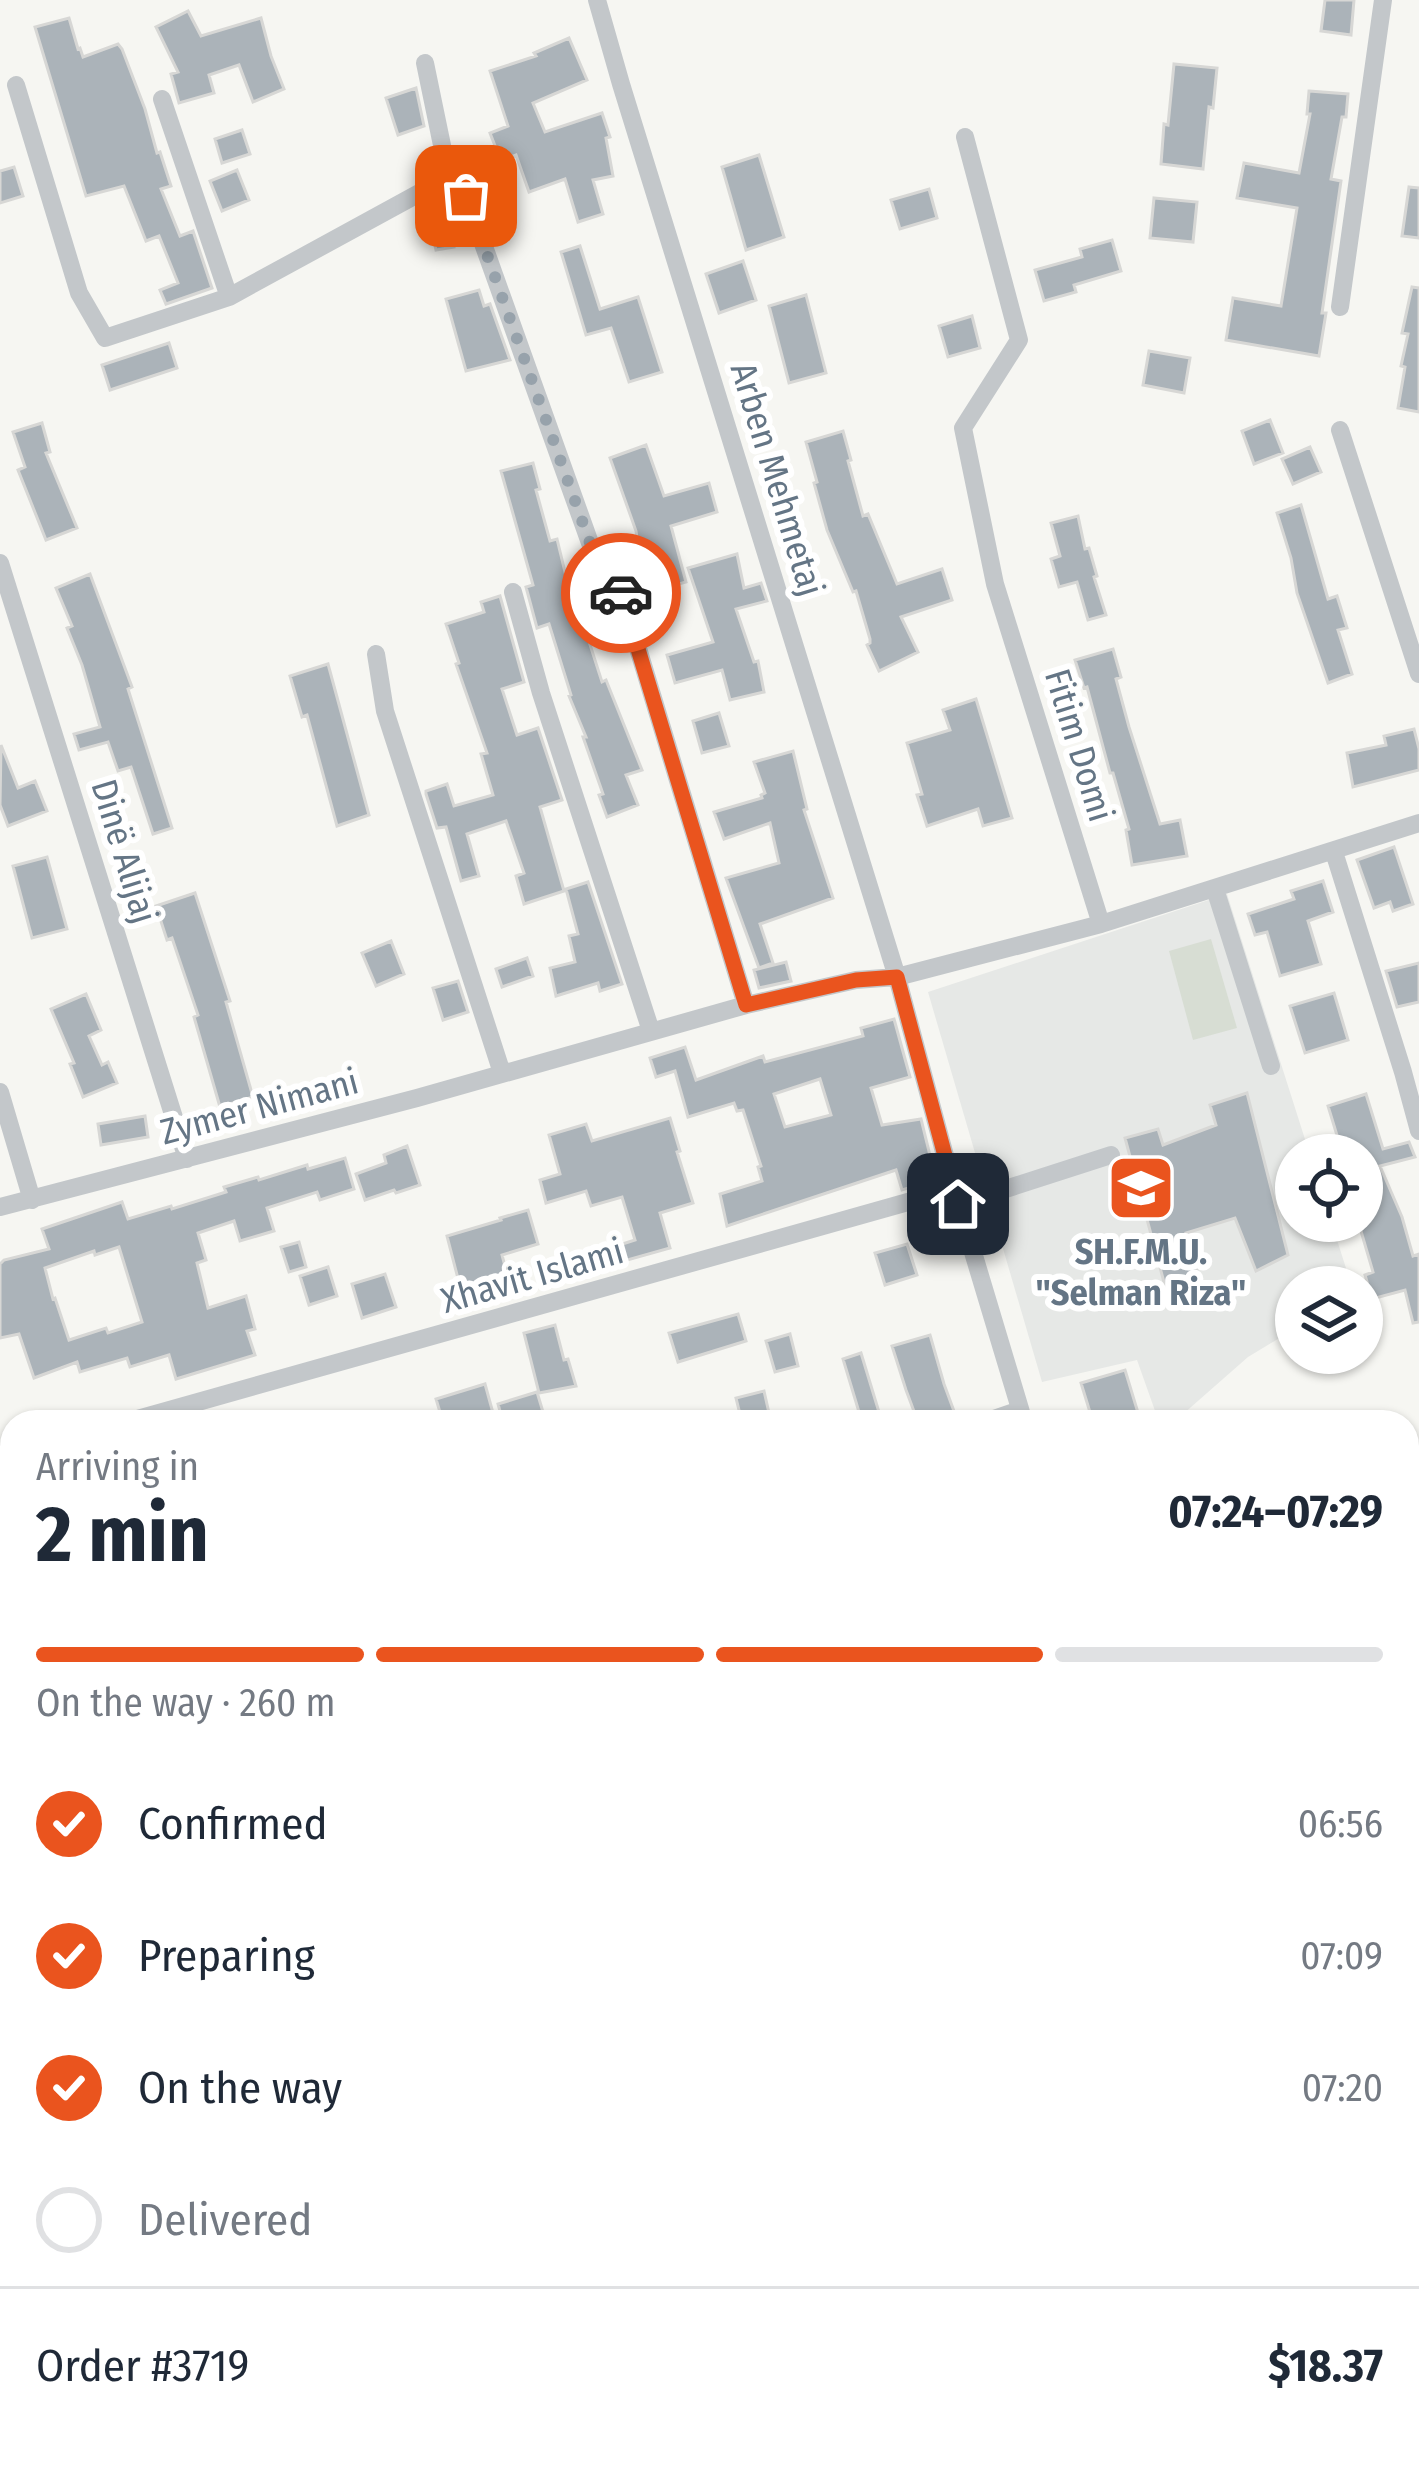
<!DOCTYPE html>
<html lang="en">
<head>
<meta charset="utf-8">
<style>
  :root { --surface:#fff; --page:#f6f6f7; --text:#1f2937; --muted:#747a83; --line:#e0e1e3; --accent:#ea541e }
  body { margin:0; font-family:"Fira Sans Condensed",sans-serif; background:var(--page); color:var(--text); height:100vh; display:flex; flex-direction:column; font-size:45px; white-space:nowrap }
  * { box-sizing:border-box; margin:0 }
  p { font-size:39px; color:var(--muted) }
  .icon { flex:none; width:66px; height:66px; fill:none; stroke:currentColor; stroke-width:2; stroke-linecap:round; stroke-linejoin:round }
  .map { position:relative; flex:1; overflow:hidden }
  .drawer { position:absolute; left:0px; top:1410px; width:1419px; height:1059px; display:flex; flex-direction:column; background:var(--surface); border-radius:36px 36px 0 0; box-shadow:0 3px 9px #0004 }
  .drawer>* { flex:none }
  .fabs { position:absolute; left:1275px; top:1134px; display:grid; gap:24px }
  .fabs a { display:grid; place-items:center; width:108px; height:108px; border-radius:50%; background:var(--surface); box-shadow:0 3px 9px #0004; font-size:60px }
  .pin { position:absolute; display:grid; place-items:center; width:102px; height:102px; color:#fff; margin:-51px; border-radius:24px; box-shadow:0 6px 18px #0006 }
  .courier { position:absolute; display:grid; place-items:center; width:120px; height:120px; margin:-60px; border:9px solid #ea541e; border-radius:50%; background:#fff; color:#222; box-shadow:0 3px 15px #0007 }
  .head em { font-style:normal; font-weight:700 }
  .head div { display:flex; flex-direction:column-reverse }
  .head { display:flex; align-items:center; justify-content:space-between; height:204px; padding:0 36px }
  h1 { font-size:78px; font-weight:700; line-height:90px }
  .bar { display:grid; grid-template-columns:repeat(4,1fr); gap:18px 12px; align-content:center; height:144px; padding:0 36px }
  .bar i { height:15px; border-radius:9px; background:var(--line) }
  .bar .on { background:var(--accent) }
  .bar p { grid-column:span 4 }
  .line { display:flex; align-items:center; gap:30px; padding:0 36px; border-top:3px solid var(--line) }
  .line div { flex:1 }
  ol { padding:0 36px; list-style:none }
  li { display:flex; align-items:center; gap:36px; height:132px }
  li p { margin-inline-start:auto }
  li .icon { padding:12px; border-radius:50%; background:var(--accent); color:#fff; stroke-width:4 }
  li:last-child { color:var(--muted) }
  li i { width:66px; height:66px; border:6px solid var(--line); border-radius:50% }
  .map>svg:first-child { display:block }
  .built { fill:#e6e8e6 }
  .green { fill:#d7ddd3 }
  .building { fill:#abb3b9; stroke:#d7d7d5; stroke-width:3; fill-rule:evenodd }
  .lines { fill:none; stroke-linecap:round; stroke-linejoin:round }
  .secondary-casing { stroke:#b5babf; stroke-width:33 }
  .street { stroke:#c3c7ca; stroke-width:18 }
  .secondary { stroke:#fff; stroke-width:27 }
  .done { stroke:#97a2ab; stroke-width:12; stroke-dasharray:0 21.6 }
  .route { stroke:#ea541e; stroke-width:15 }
  .labels { text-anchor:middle; stroke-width:12; stroke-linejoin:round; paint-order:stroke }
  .street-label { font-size:36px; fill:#647585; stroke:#fff }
  .poi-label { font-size:36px; font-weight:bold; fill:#647585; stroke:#fff }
</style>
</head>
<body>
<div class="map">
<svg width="1419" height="2468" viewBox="0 0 1419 2468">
  <rect width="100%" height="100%" fill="#f6f6f2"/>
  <path class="built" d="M1227,894L1310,1155H1296V1221H1331L1352,1287H1296V1328L1248,1357L1174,1422H1159L1137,1360L1042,1382L928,992Z"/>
  <path class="green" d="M1211,939L1237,1028L1193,1040L1169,951Z"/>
  <path class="building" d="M1325,0H1354L1351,35L1321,31Z
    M188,11L201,36L261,18L271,56L284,89L253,102L239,65L209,75L214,93L179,103L171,74L178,72L156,27Z
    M69,18L78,49L80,48L83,57L118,44L122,49L145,109L157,153L160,152L171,186L161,189L180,236L193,231L212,288L166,304L160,290L178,283L159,236L146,241L124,186L86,196L35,27Z
    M569,38L587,80L533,103L545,132L602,113L610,137L606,138L613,176L593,180L603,214L578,222L565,179L529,192L516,155L501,161L490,133L508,126L490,71L536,56L534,53Z
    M1174,64L1217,68L1213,108L1209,107L1203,169L1161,164L1164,124L1168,125Z
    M416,88L424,126L398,135L386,98Z
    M1309,91L1348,94L1346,117H1342L1331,179L1341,181L1322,313H1326L1319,356L1226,340L1233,298L1281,306L1297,208L1237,198L1244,163L1299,173L1310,114H1307Z
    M242,130L250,154L222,163L215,139Z
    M759,155L784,237L746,250L722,167Z
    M14,167L23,196L0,203V171Z
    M237,170L249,200L222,211L210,181Z
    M1409,187L1419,188V238L1402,236Z
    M929,189L937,218L900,229L891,200Z
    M1154,198L1197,202L1193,242L1150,238Z
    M449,219L454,247L436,250L430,222Z
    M1112,240L1121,271L1074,285L1076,292L1044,301L1035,270L1082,257L1080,249Z
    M580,246L600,309L638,297L662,372L629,382L611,328L586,335L561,252Z
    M743,261L756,300L719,313L706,274Z
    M1412,287L1419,288V412L1398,408L1405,367L1401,366L1408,334L1402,333Z
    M479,290L484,306L490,304L510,360L466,371L446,299Z
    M806,295L826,373L789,383L769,306Z
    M972,316L980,348L948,357L939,326Z
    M169,343L177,368L110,390L102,365Z
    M1149,351L1190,358L1184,393L1143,385Z
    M1270,420L1283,453L1254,464L1242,431Z
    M42,423L50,452L46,453L77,528L46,540L18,470L25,467L13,432Z
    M843,431L851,460L848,461L863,516L868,514L897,584L942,569L952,600L901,617L918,652L879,671L867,645L870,643V639L856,591L853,592L827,530L814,483L817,482L806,442Z
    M646,445L664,496L709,483L717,512L671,526L686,582L658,590L648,555L640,557L636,531L610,458Z
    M1310,447L1321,472L1293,484L1282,459Z
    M533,463L540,489L536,490L550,541L557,539L579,630L585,629L602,682L606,680L642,770L626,775L638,805L607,817L599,795L603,794L583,737H586L569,696L571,695L549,624L537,628L526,587L533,585L501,471Z
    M1301,505L1328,599L1337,596L1347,628L1338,630L1352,674L1328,683L1297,593L1291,558L1277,513Z
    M1078,516L1085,549L1089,548L1097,576L1094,577L1106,615L1088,620L1077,582L1059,587L1051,559L1060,556L1051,523Z
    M737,554L744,588L761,583L767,601L736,609L754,662L758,661L764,692L730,700L722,670L675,683L667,655L713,642L688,568Z
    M90,574L132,687L128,689L172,828L153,834L131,767L118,771L108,742L79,750L74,734L100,727L82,665L67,628L72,626L56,588Z
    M500,596L524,682L502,689L517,735L538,728L562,800L540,807L564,891L524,904L516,876L524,873L506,821L467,834L479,876L461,881L446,827L437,828L426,794V791L447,784L454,806L493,795L481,754L487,753L456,664L459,663L446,624L484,612L481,602Z
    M1113,649L1121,677L1116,679L1129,727L1160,824L1180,820L1187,856L1132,865L1126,830L1129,829L1113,773H1110L1087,687L1084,688L1075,660Z
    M328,664L369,815L337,826L307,715L302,717L290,676Z
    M976,699L1012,818L983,826L978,809L927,826L917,795L922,794L907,743L950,730L943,710Z
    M719,713L729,746L702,753L693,721Z
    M1414,729L1419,749V770L1353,787L1347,753L1386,745L1384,736Z
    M1,745L18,788L35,781L47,811L8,826L0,805Z
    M793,751L807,809L804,810L833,898L760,924L773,963L759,968L726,878L779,863L770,823L724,839L714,812L762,798L761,795L765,793L754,762Z
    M1394,847L1413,904L1393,911L1390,902L1374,908L1357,860Z
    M47,857L67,929L32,938L13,866Z
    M1323,881L1333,912L1308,921L1321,964L1280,976L1267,932L1255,935L1248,914L1294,899L1291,891Z
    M588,882L622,984L600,991L598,983L556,996L550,968L575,962L569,936L578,934L566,889Z
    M195,893L230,1001L226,1002L253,1097L220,1107L194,1017L198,1015L172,938L167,940L156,906Z
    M391,941L404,974L376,986L362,953Z
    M527,958L533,976L502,987L496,969Z
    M786,962L791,981L759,988L754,970Z
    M1419,963V1002L1397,1007L1386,971Z
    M458,981L468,1012L443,1020L433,988Z
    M1334,993L1348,1040L1305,1053L1290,1006Z
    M86,994L101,1030L89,1036L102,1065L108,1062L117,1083L83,1097L70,1064L74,1063L51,1009Z
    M894,1019L910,1077L871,1088L882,1125L921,1119L936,1180L902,1190L896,1170L727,1226L720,1194L762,1181L758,1167L761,1166L743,1110L737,1111L734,1103L688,1117L675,1071L656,1077L650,1058L685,1047L696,1080L763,1056L765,1062L863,1036L861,1028ZM820,1079L831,1115L785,1127L774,1094Z
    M1247,1093L1288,1255L1256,1271L1235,1218L1186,1233L1199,1277L1165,1286L1125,1138L1158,1129L1163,1145L1216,1125L1210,1105Z
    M1366,1094L1383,1149L1409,1142L1415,1157L1380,1166L1402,1217L1413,1256L1419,1254V1322L1413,1323L1405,1290L1372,1299L1365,1275L1373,1272L1358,1221H1362V1155H1343L1328,1106Z
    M145,1116L148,1137L101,1145L98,1124Z
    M670,1118L680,1151L677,1152L693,1203L660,1213L670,1248L592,1270L588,1255L635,1240L622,1197L591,1206L586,1191L546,1203L540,1180L560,1174L549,1135L586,1124L592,1141Z
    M407,1146L420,1185L396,1193L394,1190L365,1200L356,1174L386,1163L384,1155Z
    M345,1158L354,1189L320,1200L317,1192L267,1208L274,1231L240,1241L234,1221L198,1233L206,1260L197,1263L208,1308L246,1296L255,1329L247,1331L255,1355L176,1379L169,1355L130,1367L127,1358L80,1372L77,1362L34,1378L19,1334L0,1338V1264L4,1260L49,1249L42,1229L122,1202L128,1219L171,1206L172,1209L226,1192L224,1187L258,1177L259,1180L307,1165L308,1169ZM119,1247L142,1322L108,1333L106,1328L69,1340L55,1298L53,1299L45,1268L94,1251L95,1255Z
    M528,1210L538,1244L502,1255L510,1285L463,1298L447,1236L501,1220L500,1218Z
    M299,1242L306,1267L289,1272L281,1247Z
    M907,1244L917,1275L885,1285L875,1253Z
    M328,1267L337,1296L309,1305L300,1276Z
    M385,1274L396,1307L362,1318L352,1284Z
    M738,1314L746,1341L678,1362L669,1333Z
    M555,1325L564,1360L568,1359L576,1386L539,1393L524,1333Z
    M790,1334L798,1366L775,1372L766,1341Z
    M930,1335L944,1384L958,1422H918L906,1390L892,1346Z
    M861,1353L882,1422H862L843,1359Z
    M1125,1370L1139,1416L1120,1422H1093L1081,1383Z
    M485,1384L493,1413L466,1422H443L436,1399Z
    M764,1391L771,1422H742L736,1398Z
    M537,1392L546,1422H503L498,1404Z"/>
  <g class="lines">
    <defs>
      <path id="secondary" d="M1407,2431L1419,2427
        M1281,2468L1318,2457
        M1336,2468L1367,2457"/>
    </defs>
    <use href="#secondary" class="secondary-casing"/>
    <path class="street" d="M597,0L621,84L897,977L954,1189L1024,1422
      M425,63L450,184
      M16,85L79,293L105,338L229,297
      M162,99L229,297L425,190L450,184L466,196L590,543L617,579L746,1005
      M965,137L1019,340L963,428L995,584L1101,924
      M1340,307L1383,0
      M1340,430L1419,674
      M0,563L187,1159
      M513,592L541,693L651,1031
      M376,654L385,711L502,1073
      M1334,852L1403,1072L1419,1131
      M1215,889L1271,1066
      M0,1092L32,1200
      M959,1204L1111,1155
      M0,1207L417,1098L746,1005L856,980L897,977L1101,924L1419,823
      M127,1422L954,1189
      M985,1422L1020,1410
      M0,1454L12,1451
      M1407,1617L1419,1614
      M0,1695L12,1692
      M0,1714L12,1759
      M0,1913L12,1909
      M1407,1994L1419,1991
      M0,2053L12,2050
      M1407,2228L1419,2224
      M0,2401L12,2397
      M0,2425L12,2468
      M613,2468L649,2457"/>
    <use href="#secondary" class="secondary"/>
  </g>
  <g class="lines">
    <path class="done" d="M466,196L590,543L617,579L621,593"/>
    <path class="route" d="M621,593L746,1005L856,980L897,977L958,1204"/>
  </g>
  <defs>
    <symbol id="school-square" viewBox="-11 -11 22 22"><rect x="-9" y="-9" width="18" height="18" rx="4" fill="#ea541e" stroke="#fff"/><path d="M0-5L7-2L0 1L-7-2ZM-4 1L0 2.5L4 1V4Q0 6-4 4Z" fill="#fff"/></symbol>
  </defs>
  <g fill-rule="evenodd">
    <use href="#school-square" x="1103" y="1150" width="76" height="76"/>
  </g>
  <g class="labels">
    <g class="street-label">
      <text transform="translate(778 479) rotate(73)" y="13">Arben Mehmetaj</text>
      <text transform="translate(1080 745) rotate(73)" y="13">Fitim Domi</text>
      <text transform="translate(125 851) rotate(73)" y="13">Dinë Alijaj</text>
      <text transform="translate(259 1106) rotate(-15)" y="13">Zymer Nimani</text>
      <text transform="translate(532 1275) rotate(-16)" y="13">Xhavit Islami</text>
    </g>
    <g class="poi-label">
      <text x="1141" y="1264">SH.F.M.U.<tspan x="1141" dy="41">"Selman Riza"</tspan></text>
    </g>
  </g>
</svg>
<div class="fabs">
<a><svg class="icon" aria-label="locate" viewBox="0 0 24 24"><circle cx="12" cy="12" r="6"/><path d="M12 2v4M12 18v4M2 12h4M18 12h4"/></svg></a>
<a><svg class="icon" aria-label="layers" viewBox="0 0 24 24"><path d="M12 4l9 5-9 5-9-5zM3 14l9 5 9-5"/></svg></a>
</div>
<div class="pin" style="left:466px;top:196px;background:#ea580c"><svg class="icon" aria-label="bag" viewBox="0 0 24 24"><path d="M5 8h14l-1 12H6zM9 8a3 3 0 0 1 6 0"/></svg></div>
<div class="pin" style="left:958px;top:1204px;background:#1f2937"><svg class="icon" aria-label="home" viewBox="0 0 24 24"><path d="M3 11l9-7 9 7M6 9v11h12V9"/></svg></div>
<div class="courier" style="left:621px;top:593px"><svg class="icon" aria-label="car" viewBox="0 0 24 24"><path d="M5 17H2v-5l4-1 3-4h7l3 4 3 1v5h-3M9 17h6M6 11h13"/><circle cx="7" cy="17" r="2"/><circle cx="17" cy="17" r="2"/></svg></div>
<section class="drawer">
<div class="head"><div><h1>2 min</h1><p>Arriving in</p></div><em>07:24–07:29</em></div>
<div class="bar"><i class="on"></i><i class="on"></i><i class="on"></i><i></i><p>On the way · 260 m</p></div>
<ol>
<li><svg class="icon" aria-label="check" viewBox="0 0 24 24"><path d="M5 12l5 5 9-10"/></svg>Confirmed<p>06:56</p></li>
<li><svg class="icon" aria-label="check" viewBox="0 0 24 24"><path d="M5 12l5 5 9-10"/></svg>Preparing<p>07:09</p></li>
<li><svg class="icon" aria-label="check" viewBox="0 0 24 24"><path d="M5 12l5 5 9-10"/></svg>On the way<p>07:20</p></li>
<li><i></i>Delivered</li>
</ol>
<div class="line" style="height:156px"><div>Order #3719</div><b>$18.37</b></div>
</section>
</div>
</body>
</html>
